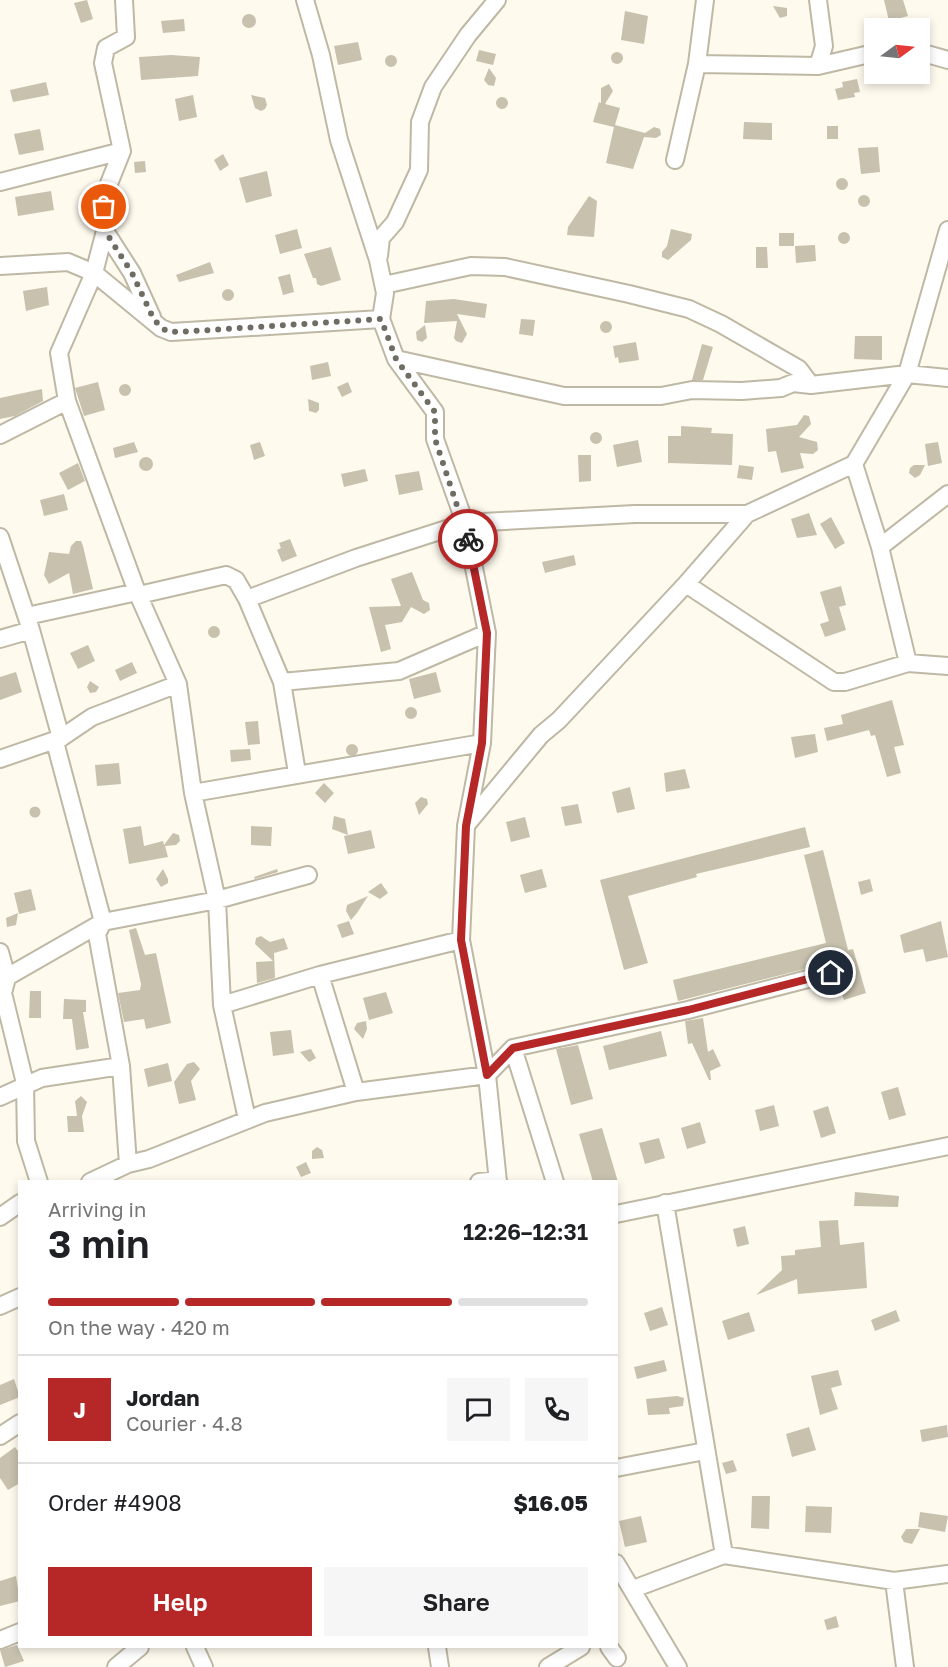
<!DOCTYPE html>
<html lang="en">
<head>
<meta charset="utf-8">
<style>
  :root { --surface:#fff; --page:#f6f6f6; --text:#202124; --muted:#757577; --line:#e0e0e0; --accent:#b62727 }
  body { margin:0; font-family:"Golos Text",sans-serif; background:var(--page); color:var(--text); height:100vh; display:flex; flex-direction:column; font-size:22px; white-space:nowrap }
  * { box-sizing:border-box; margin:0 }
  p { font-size:20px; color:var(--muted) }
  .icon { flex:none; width:33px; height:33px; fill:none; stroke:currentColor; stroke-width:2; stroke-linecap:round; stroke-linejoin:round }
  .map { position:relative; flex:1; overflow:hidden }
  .sheet { position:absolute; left:18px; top:1180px; width:600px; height:468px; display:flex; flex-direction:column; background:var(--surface); border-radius:0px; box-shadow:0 3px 9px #0003 }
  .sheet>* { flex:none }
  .needle { width:39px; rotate:75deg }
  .controls { position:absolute; left:864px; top:18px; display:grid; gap:12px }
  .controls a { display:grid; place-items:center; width:66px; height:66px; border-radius:0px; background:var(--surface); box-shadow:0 3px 9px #0003; font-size:30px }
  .pin { position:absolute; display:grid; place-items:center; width:51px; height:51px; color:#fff; margin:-26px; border:3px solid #fff; border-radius:50%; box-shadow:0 2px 6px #0007 }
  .courier { position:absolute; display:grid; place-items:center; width:60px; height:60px; margin:-30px; border:4px solid #b62727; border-radius:50%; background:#fff; color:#222; box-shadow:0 2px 8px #0007 }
  .summary em { font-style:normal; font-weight:600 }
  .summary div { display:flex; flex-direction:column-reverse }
  .summary { display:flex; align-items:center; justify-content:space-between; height:102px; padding:0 30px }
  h1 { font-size:39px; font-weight:600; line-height:45px }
  .bar { display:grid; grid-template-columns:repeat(4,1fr); gap:9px 6px; align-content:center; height:72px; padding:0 30px }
  .bar i { height:8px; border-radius:4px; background:var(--line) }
  .bar .active { background:var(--accent) }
  .bar p { grid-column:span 4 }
  .line { display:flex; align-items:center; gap:15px; padding:0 30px; border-top:2px solid var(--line) }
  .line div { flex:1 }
  .round { display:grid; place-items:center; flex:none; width:63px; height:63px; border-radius:0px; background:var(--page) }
  .cta { display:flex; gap:12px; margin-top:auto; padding:12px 30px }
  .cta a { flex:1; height:69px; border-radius:0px; background:var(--accent); color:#fff; font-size:24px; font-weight:600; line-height:69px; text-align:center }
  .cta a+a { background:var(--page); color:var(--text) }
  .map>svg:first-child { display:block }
  .building { fill:#c7c1ae }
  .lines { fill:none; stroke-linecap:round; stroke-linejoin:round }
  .street-casing { stroke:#beb8a4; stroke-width:20 }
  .street { stroke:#fff; stroke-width:16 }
  .done { stroke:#6f6c63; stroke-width:6; stroke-dasharray:0 10.8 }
  .route { stroke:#b62727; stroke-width:8 }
</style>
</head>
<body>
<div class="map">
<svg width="948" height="1667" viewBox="0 0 948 1667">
  <rect width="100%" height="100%" fill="#fefaee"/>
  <path class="building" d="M87,0L93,19L81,23L74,3Z
    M884,0H903L908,16L889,21Z
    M773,6L787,8V16L780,18Z
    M625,11L648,16L644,44L621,40Z
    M242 21a7 7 0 1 1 14 0a7 7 0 1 1-14 0Z
    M184,19L185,31L163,33L161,21Z
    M358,42L362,60L338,65L334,46Z
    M479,50L496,54L493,65L476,61Z
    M611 58a6 6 0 1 1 12 0a6 6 0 1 1-12 0Z
    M385 61a6 6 0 1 1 12 0a6 6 0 1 1-12 0Z
    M171,55L200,57L198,76L141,80L139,57Z
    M489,68L496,78L494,86L488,85L484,80Z
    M857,79L860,92L854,93L855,97L838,100L835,89L843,87L842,82Z
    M46,82L49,95L13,102L10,90Z
    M609,84L613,91L605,104L620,108L615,125L645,133L654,127L660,129L661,135L656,138L644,137L633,169L606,163L614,127L593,122L599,102L601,103V88Z
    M193,95L197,117L179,121L175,99Z
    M251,95L265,98L267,105L265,109L261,111L255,108Z
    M496 103a6 6 0 1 1 12 0a6 6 0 1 1-12 0Z
    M744,122L772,123V140L743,139Z
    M827,126H838V139H827Z
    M40,129L44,150L19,155L14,134Z
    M878,147L880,172L861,174L858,148Z
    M223,154L229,165L220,171L214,160Z
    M145,161L146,172L135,173L134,162Z
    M267,171L272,196L246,203L239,178Z
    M836 184a6 6 0 1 1 12 0a6 6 0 1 1-12 0Z
    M51,191L54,210L18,216L15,197Z
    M858 201a6 6 0 1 1 12 0a6 6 0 1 1-12 0Z
    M589,196L597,201L594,237L567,235L568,227Z
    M297,229L302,248L280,254L275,235Z
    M671,229L692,234L691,240L668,260L662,257V252L667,246Z
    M838 238a6 6 0 1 1 12 0a6 6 0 1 1-12 0Z
    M779,233H794V246H779Z
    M815,245L816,261L796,263L795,246Z
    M331,247L341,280L321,286L317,284L316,278H313L304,254Z
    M756,247H767L768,268H756Z
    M210,262L214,273L179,282L176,275Z
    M290,274L294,292L283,295L278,277Z
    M47,287L49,305L26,311L23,291Z
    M222 295a6 6 0 1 1 12 0a6 6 0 1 1-12 0Z
    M454,299L487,304L485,318L457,314L467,334L462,343L456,341L454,338L457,321L424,323L426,301Z
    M521,319L535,320L533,336L519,334Z
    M600 327a6 6 0 1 1 12 0a6 6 0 1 1-12 0Z
    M425,325L427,338L422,342L417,340L416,332Z
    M855,336H882V360L854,359Z
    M636,342L639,360L619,363L618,357L615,358L613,346Z
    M702,344L713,347L703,380H692Z
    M328,362L331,376L312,380L310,366Z
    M98,382L105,410L84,416L75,388Z
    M348,382L352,392L342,397L337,387Z
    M119 390a6 6 0 1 1 12 0a6 6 0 1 1-12 0Z
    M42,389L43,401L15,416L0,419V398Z
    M308,399L319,403V410L316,413L309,411Z
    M804,415L809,416L811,424L799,437L817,442L818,450L813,454L800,453L804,468L781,473L776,451L768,452L766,429L797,425Z
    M681,426L712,428L711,433L733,434L732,465L668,463V436H681Z
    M590 438a6 6 0 1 1 12 0a6 6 0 1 1-12 0Z
    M638,440L642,462L617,467L613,445Z
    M134,442L138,452L115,458L113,448Z
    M260,442L265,456L254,460L250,445Z
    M938,442L942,463L928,466L925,444Z
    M578,455H591V481L579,482Z
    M139 464a7 7 0 1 1 14 0a7 7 0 1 1-14 0Z
    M78,463L85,481L68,490L59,473Z
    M739,465L754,467L752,480L737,478Z
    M914,465H925L920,475L915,478L909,473L910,468Z
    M365,469L368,481L344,487L341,474Z
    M419,471L423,490L399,495L395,475Z
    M64,494L68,510L44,516L40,500Z
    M809,513L817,535L797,538L791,519Z
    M831,517L845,543L835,549L820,524Z
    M290,539L297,556L282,562L277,550L281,548L279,543Z
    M76,541H81L83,546L93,589L73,594L69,573L49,584L44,575L49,552L69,554L71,546Z
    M574,555L576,565L545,573L542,562Z
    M412,572L423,600L429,603L430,610L424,614L411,607L402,622L385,625L391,649L381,652L369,607L401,606L391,579Z
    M841,586L846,605L839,607L846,630L825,637L820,624L829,621L820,592Z
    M208 632a6 6 0 1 1 12 0a6 6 0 1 1-12 0Z
    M88,645L95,661L78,669L70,653Z
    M132,662L137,673L120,681L115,670Z
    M16,672L22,692L0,700V677Z
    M436,672L441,692L414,699L409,679Z
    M90,681L99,687L96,692L90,693L87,687Z
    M892,700L904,745L894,747L901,773L887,777L875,735L871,736L869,730L827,741L824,728L843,724L841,715Z
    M405 713a6 6 0 1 1 12 0a6 6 0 1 1-12 0Z
    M258,721L260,744L248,745L245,722Z
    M815,734L818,752L795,758L791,737Z
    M346 750a6 6 0 1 1 12 0a6 6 0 1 1-12 0Z
    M250,749L251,760L231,762L230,750Z
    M119,763L121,784L97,786L95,765Z
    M685,769L690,788L666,792L664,773Z
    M324,783L334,793L325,803L315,793Z
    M630,787L635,809L617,813L612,792Z
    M421,797L427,799L428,804L419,815L415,803Z
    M578,804L582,823L565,826L561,807Z
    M29.5 812a5.5 5.5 0 1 1 11 0a5.5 5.5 0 1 1-11 0Z
    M334,816L345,819L348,835L332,829Z
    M525,817L530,837L511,842L506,822Z
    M141,826L144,846L163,841L164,845L173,833L179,835L180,841L176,845L165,846L168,857L129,864L123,829Z
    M251,826L272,827L271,846L251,845Z
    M805,827L810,847L696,874L697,877L628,896L648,963L624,970L600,880Z
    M371,830L375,848L348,854L344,836Z
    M823,850L848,950L853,949L866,993L844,1000L838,981L841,970L834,963H829L678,1001L673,980L826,943L804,855Z
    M163,869L168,879V883L161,887L156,879Z
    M277,869L278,872L255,879L254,877Z
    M542,869L547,887L525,893L520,875Z
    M870,879L873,891L861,895L858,882Z
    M381,883L388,893L380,899L368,892Z
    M31,889L36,910L19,914L14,893Z
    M368,896L357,913L351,920L346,911L347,905Z
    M18,913L16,925L7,927L6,918Z
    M349,921L354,934L342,938L337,925Z
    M941,921L948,957L926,962L923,949L904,953L900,935Z
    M136,928L145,955L156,953L171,1023L146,1029L144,1019L124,1022L118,993L140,990L141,984L129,930Z
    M261,936L270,942L284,938L288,949L274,953L275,978L257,983L256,962L273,961L255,944L256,938Z
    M30,991H41V1018H29Z
    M386,992L393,1013L369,1020L363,998Z
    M64,999L86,1000V1012H83L89,1048L76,1050L72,1019H63Z
    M703,1018L708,1052L713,1049L721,1066L710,1071L711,1080H709L692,1043L688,1044L685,1021Z
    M366,1021L367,1029L363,1039L354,1029L357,1023Z
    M291,1030L294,1053L273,1056L270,1032Z
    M661,1031L667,1056L609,1070L603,1046Z
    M578,1045L593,1099L571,1105L556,1049Z
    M311,1049L316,1058L309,1062L300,1052Z
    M194,1062L200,1069L191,1081L196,1100L179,1104L174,1082L187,1064Z
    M168,1063L172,1081L148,1087L144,1069Z
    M898,1087L906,1115L889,1120L881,1092Z
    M81,1096L87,1102L82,1116L84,1132H68L67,1116H77L75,1101Z
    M774,1105L779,1126L760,1131L755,1110Z
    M828,1106L836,1133L821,1138L813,1111Z
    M700,1122L706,1143L687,1149L681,1128Z
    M602,1128L618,1182H593L579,1134Z
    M659,1138L665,1158L645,1164L639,1143Z
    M317,1147L322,1150L324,1158L312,1159V1151Z
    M306,1162L311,1173L301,1177L296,1167Z
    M855,1192L899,1196L898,1207L854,1206Z
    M838,1220L840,1245L864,1242L867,1288L798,1294L797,1279L756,1295L782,1270L781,1256L795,1255V1250L821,1247L819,1221Z
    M745,1226L749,1244L737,1247L733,1229Z
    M662,1307L668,1325L650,1331L644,1313Z
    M896,1310L900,1321L875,1331L871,1320Z
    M749,1312L755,1331L728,1340L722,1321Z
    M664,1360L667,1371L637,1379L634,1367Z
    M838,1370L842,1385L831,1388L838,1409L820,1415L811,1376Z
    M14,1379L20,1397L0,1405V1385Z
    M677,1396L684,1398L683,1406L669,1408L670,1414L648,1415L646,1399Z
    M947,1425L948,1437L922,1442L920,1430Z
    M809,1427L816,1450L792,1457L786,1434Z
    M15,1447L20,1454V1483L8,1490L0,1478V1458Z
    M733,1460L737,1471L726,1474L722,1463Z
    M752,1496H770L769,1529L751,1528Z
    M806,1506L832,1507L831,1533L805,1532Z
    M920,1512L948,1516L945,1532L918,1527Z
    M641,1516L647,1542L625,1547L619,1521Z
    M906,1529H920L912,1544L904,1542L901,1537Z
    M16,1576L20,1601L0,1606V1581Z
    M836,1616L839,1627L827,1630L824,1620Z
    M17,1645L24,1661L5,1667L0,1650Z"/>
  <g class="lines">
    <defs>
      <path id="street" d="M305,0L321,55L339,140L378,260L385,293L381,319L396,359L435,412V439L465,523L487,633L482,743L466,826L461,940L487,1075L498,1182
        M705,0L697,64L818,66L874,53
        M818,0L824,46L818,66
        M920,52L948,60
        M675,160L697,64
        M0,182L122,151L103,63L106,48L126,37L124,0
        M105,231L132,273L152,317
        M379,256L381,238L395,222L419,170L420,122L433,87L468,35L497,0
        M0,266L68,262L94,273L161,328L171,332L381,319
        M384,285L471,266L505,267L629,294L689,309L721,324L799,369L811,385L907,374L948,378
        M396,359L564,396H661L692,390L742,391L781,388L793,383L811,385
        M67,401L137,592L178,684L193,793L217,900L222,1005L247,1119
        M0,435L67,401L59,353L94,273L105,231L104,196L122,151
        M854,464L880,547
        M0,537L31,630L61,738L55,742L103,922L97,934L121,1066L128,1164
        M686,584L834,682H845L908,663L948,666
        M139,595L226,575L236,580L247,599
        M27,616L137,592
        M0,639L31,630
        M908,663L880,547L948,494
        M282,682L399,671L487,633
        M0,759L61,738L92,717L178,684
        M297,773L282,682L247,599L356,558L465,523L635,514H747L854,464L907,374L948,230
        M193,793L482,743
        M468,823L541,735L559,720L686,584L747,514
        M0,952L7,978L3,993L25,1083L26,1141L39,1182
        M320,975L356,1092
        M0,981L103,922L217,900L308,875
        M222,1005L320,975L461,940
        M513,1048L688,1010L831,973
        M0,1097L42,1078L121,1066
        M90,1182L128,1164L149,1159L265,1113L356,1092L487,1075L513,1048L555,1182
        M479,1182L498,1180
        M665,1203L724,1555
        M616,1214L948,1146
        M0,1217L20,1203
        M0,1306L20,1297
        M0,1436L20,1423
        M616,1468L705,1451
        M616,1563L678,1667
        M894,1581L905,1667
        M633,1589L724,1555L894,1581L948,1574
        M0,1640L20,1632
        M195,1647L204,1667
        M437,1647L440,1667
        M609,1647L617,1658
        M116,1667L140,1647
        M548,1667L581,1647"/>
    </defs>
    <use href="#street" class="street-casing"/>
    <use href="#street" class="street"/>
  </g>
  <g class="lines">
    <path class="done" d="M104,207L105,231L132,273L154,320L166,331L179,332L381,319L396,359L435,412V439L468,539"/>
    <path class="route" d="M468,539L487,633L482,743L466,826L461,940L487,1075L513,1048L688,1010L831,973"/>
  </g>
</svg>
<div class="controls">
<a><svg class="needle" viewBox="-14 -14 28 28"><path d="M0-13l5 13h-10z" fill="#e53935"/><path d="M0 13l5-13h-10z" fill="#757577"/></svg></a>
</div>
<div class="pin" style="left:104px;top:207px;background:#ea580c"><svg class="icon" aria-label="bag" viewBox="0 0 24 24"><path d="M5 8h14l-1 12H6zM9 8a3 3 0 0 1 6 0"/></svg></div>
<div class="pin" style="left:831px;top:973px;background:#1f2937"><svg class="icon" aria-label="home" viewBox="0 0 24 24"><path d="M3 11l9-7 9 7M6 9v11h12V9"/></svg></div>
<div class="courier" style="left:468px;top:539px"><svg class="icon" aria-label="bike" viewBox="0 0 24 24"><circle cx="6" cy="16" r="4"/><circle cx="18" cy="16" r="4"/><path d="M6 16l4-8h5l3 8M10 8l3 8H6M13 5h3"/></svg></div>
<section class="sheet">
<div class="summary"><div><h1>3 min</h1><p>Arriving in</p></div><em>12:26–12:31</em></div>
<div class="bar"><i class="active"></i><i class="active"></i><i class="active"></i><i></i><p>On the way · 420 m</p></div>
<div class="line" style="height:108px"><b class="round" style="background:var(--accent);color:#fff">J</b><div><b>Jordan</b><p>Courier · 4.8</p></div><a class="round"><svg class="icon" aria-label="chat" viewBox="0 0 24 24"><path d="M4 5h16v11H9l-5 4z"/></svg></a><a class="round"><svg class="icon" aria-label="phone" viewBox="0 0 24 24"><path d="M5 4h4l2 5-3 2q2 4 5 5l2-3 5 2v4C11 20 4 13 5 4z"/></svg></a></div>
<div class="line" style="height:78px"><div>Order #4908</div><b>$16.05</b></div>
<div class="cta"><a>Help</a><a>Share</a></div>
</section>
</div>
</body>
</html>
